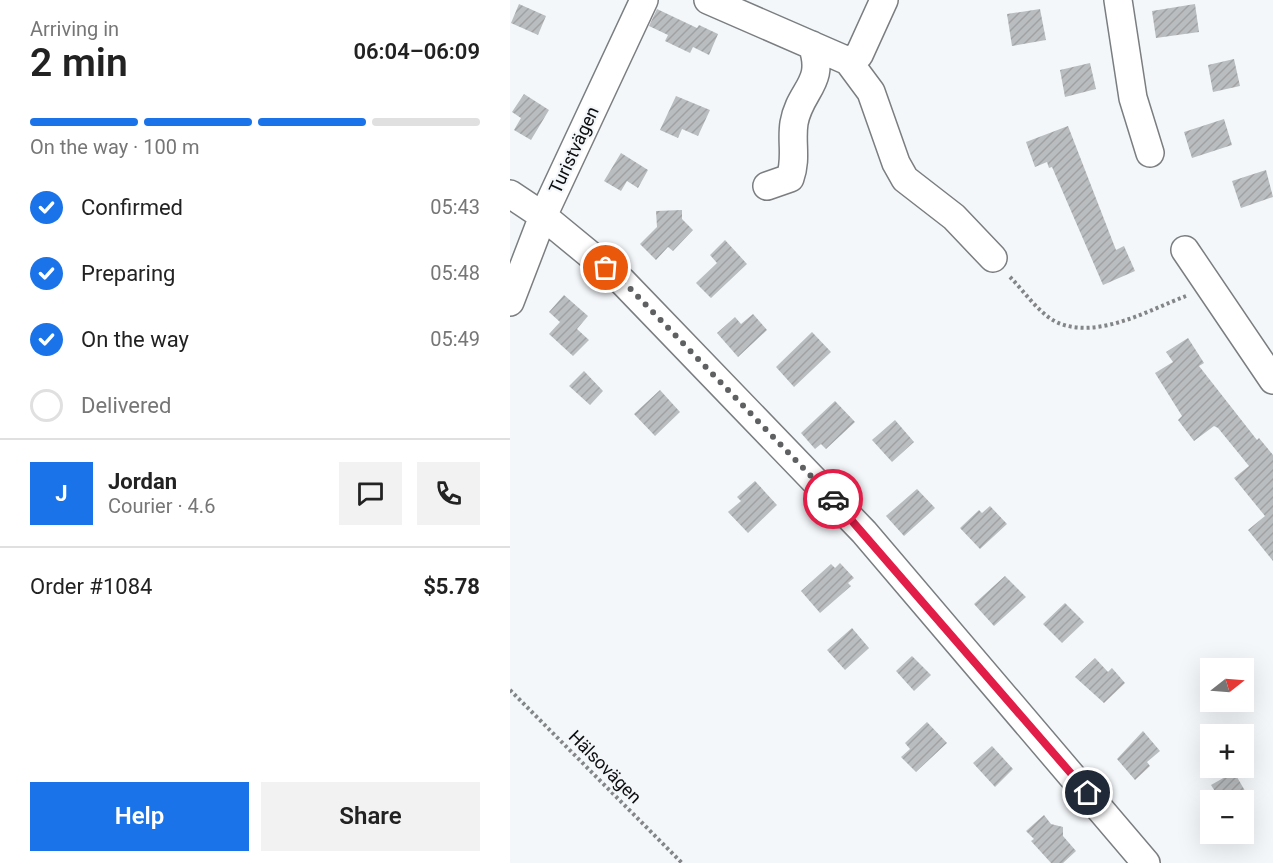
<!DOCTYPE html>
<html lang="en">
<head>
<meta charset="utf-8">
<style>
  :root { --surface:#fff; --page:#f2f2f2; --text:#222; --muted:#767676; --line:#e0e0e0; --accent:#1a73e8 }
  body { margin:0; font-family:Roboto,sans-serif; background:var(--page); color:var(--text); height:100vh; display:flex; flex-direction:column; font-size:22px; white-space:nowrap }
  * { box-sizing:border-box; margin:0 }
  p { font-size:20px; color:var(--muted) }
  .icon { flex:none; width:33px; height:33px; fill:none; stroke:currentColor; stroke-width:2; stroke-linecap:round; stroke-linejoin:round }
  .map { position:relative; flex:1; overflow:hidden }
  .side { display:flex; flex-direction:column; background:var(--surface); width:510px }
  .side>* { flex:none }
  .needle { width:39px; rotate:73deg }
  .buttons { position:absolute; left:690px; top:658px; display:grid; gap:12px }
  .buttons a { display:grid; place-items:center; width:54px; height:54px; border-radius:0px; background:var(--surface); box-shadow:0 6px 24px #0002; font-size:30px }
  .pin { position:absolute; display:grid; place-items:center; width:51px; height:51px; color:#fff; margin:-26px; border:3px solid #fff; border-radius:50%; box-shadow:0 2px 6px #0007 }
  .courier { position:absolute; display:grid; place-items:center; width:60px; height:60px; margin:-30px; border:4px solid #e11d48; border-radius:50%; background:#fff; color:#222; box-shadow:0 2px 8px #0007 }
  .headline em { font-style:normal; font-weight:600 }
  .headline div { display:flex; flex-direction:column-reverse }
  .headline { display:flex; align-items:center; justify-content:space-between; height:102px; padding:0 30px }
  h1 { font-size:39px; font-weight:600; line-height:45px }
  .bar { display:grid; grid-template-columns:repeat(4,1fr); gap:9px 6px; align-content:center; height:72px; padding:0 30px }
  .bar i { height:8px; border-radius:4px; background:var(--line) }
  .bar .current { background:var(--accent) }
  .bar p { grid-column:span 4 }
  .line { display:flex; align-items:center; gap:15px; padding:0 30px; border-top:2px solid var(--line) }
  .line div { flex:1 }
  .round { display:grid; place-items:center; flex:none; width:63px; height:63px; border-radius:0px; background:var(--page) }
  ol { padding:0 30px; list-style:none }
  li { display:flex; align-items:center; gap:18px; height:66px }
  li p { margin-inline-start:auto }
  li .icon { padding:6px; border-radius:50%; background:var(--accent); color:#fff; stroke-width:4 }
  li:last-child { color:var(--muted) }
  li i { width:33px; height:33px; border:3px solid var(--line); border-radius:50% }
  .button { display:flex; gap:12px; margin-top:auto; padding:12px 30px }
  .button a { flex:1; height:69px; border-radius:0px; background:var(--accent); color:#fff; font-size:24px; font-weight:600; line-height:69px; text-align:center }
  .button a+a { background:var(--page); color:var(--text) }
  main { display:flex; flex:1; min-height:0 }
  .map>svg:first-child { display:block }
  .building { fill:url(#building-hatch) }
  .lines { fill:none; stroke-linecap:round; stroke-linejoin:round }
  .street-casing { stroke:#7b7e80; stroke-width:30 }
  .path { stroke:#838587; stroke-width:4; stroke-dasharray:3 3; stroke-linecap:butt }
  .street { stroke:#fff; stroke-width:27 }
  .done { stroke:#5e6061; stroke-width:6; stroke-dasharray:0 10.8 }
  .route { stroke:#e11d48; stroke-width:8 }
  .labels { text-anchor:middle; stroke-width:4.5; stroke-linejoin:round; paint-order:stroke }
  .street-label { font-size:18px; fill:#0d0e0f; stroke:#f4f7fa }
</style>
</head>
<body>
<main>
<section class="side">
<div class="headline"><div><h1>2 min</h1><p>Arriving in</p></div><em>06:04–06:09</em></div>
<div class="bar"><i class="current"></i><i class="current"></i><i class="current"></i><i></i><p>On the way · 100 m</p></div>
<ol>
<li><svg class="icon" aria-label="check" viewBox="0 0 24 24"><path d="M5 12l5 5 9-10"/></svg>Confirmed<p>05:43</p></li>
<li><svg class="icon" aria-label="check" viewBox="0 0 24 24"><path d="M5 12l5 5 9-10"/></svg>Preparing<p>05:48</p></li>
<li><svg class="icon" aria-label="check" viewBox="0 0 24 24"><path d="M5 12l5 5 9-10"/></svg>On the way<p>05:49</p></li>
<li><i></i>Delivered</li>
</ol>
<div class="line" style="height:108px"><b class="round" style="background:var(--accent);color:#fff">J</b><div><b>Jordan</b><p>Courier · 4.6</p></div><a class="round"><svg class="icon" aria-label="chat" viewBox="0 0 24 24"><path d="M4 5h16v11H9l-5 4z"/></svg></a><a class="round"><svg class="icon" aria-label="phone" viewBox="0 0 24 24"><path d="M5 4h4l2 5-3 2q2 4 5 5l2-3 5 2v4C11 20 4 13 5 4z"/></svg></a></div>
<div class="line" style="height:78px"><div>Order #1084</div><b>$5.78</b></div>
<div class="button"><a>Help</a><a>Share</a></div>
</section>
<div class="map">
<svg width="763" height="863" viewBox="0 0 763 863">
  <defs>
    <pattern id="building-hatch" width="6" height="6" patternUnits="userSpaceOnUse" patternTransform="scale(1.5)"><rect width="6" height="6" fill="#babdbf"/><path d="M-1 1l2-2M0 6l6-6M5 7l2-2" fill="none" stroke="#9fa1a3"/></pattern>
  </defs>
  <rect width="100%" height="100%" fill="#f4f7fa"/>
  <path class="building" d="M9,4L36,16L28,35L1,23Z
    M685,4L689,32L646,38L642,11Z
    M147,9L187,28L189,25L208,34L199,55L183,47L180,53L155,41L158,35L139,26Z
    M530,9L536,40L502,46L497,14Z
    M724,59L730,86L703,92L698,65Z
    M580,63L586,89L555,97L550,70Z
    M14,94L39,110L21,140L4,130L11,118L2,112Z
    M166,96L200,110L188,136L172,129L168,138L150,130Z
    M714,119L722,145L682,158L674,132Z
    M558,126L606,250L614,246L625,271L593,285L542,167L539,168L537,162L525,167L516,142Z
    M111,153L138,170L128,188L117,181L111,191L94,181Z
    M756,170L763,197L731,208L722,181Z
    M172,210V219L183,230L163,251L158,247L146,260L130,244L147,227L146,211Z
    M215,240L237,264L201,298L186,283L207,263L200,255Z
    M54,295L78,316L67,329L79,340L63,356L39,334L50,322L39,312Z
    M243,314L257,330L228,357L207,333L225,317L231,324Z
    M302,332L321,352L284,387L266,367Z
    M678,338L694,363L689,366L747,440L749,438L763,455V561L738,530L755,516L724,478L739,466L708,428L704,426L684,441L668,420L672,416L645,373L663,362L656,352Z
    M74,371L93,391L80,405L59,386Z
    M150,390L170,412L145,436L124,414Z
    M325,401L345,422L316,449L311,444L305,449L291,433Z
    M385,420L404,442L382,462L362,440Z
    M245,481L267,505L238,533L218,512L231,501L227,497Z
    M407,489L425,508L394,536L376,516Z
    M480,506L497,524L470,549L450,528L469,510L472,513Z
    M330,563L344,578L338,583L341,586L310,613L291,591L321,564L325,568Z
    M495,576L516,597L484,626L464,604Z
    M555,603L574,622L552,643L533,624Z
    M342,628L359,648L335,670L317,650Z
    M402,656L421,675L404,691L386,671Z
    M585,658L598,672L602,668L615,683L594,703L565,677Z
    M417,722L437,743L406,772L391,757L400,749L395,743Z
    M633,731L650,751L637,762L640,766L625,780L607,759Z
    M482,746L503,769L485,787L463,763Z
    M724,772L741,801H711L701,785Z
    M534,815L541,824L553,827V836L566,851L553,863H541L521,841L524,839L516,831Z"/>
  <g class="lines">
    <defs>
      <path id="street" d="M198,0L338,61L361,92L386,163L395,179L444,217L483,258
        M608,0L623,98L640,153
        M338,61L349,55L374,0
        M257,186L280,178C287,159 281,142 284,123C290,89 316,84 302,45
        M0,194L33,216L112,281L354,532L636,863
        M675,250L763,380
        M0,302L33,216L134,0"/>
    </defs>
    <use href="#street" class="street-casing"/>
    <path class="path" d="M500,277C515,292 531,317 551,324C591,338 639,310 676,296
      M0,690L172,863"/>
    <use href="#street" class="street"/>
  </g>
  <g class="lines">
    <path class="done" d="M96,268L112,280L323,499"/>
    <path class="route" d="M323,499L578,793"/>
  </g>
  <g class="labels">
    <g class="street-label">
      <text transform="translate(64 150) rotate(-65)" y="6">Turistvägen</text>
      <text transform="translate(95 767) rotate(45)" y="6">Hälsovägen</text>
    </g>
  </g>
</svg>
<div class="buttons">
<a><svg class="needle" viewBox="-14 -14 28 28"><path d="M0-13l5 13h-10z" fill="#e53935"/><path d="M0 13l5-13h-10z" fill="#767676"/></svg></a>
<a>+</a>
<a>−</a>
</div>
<div class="pin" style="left:96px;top:268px;background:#ea580c"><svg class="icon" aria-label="bag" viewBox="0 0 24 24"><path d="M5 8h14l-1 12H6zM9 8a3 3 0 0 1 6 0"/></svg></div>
<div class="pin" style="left:578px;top:793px;background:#1f2937"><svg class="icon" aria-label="home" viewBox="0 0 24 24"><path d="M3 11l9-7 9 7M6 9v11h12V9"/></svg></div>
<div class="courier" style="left:323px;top:499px"><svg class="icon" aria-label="car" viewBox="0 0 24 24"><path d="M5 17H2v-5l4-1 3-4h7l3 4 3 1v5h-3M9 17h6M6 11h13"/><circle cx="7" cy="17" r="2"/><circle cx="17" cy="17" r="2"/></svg></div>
</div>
</main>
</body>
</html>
